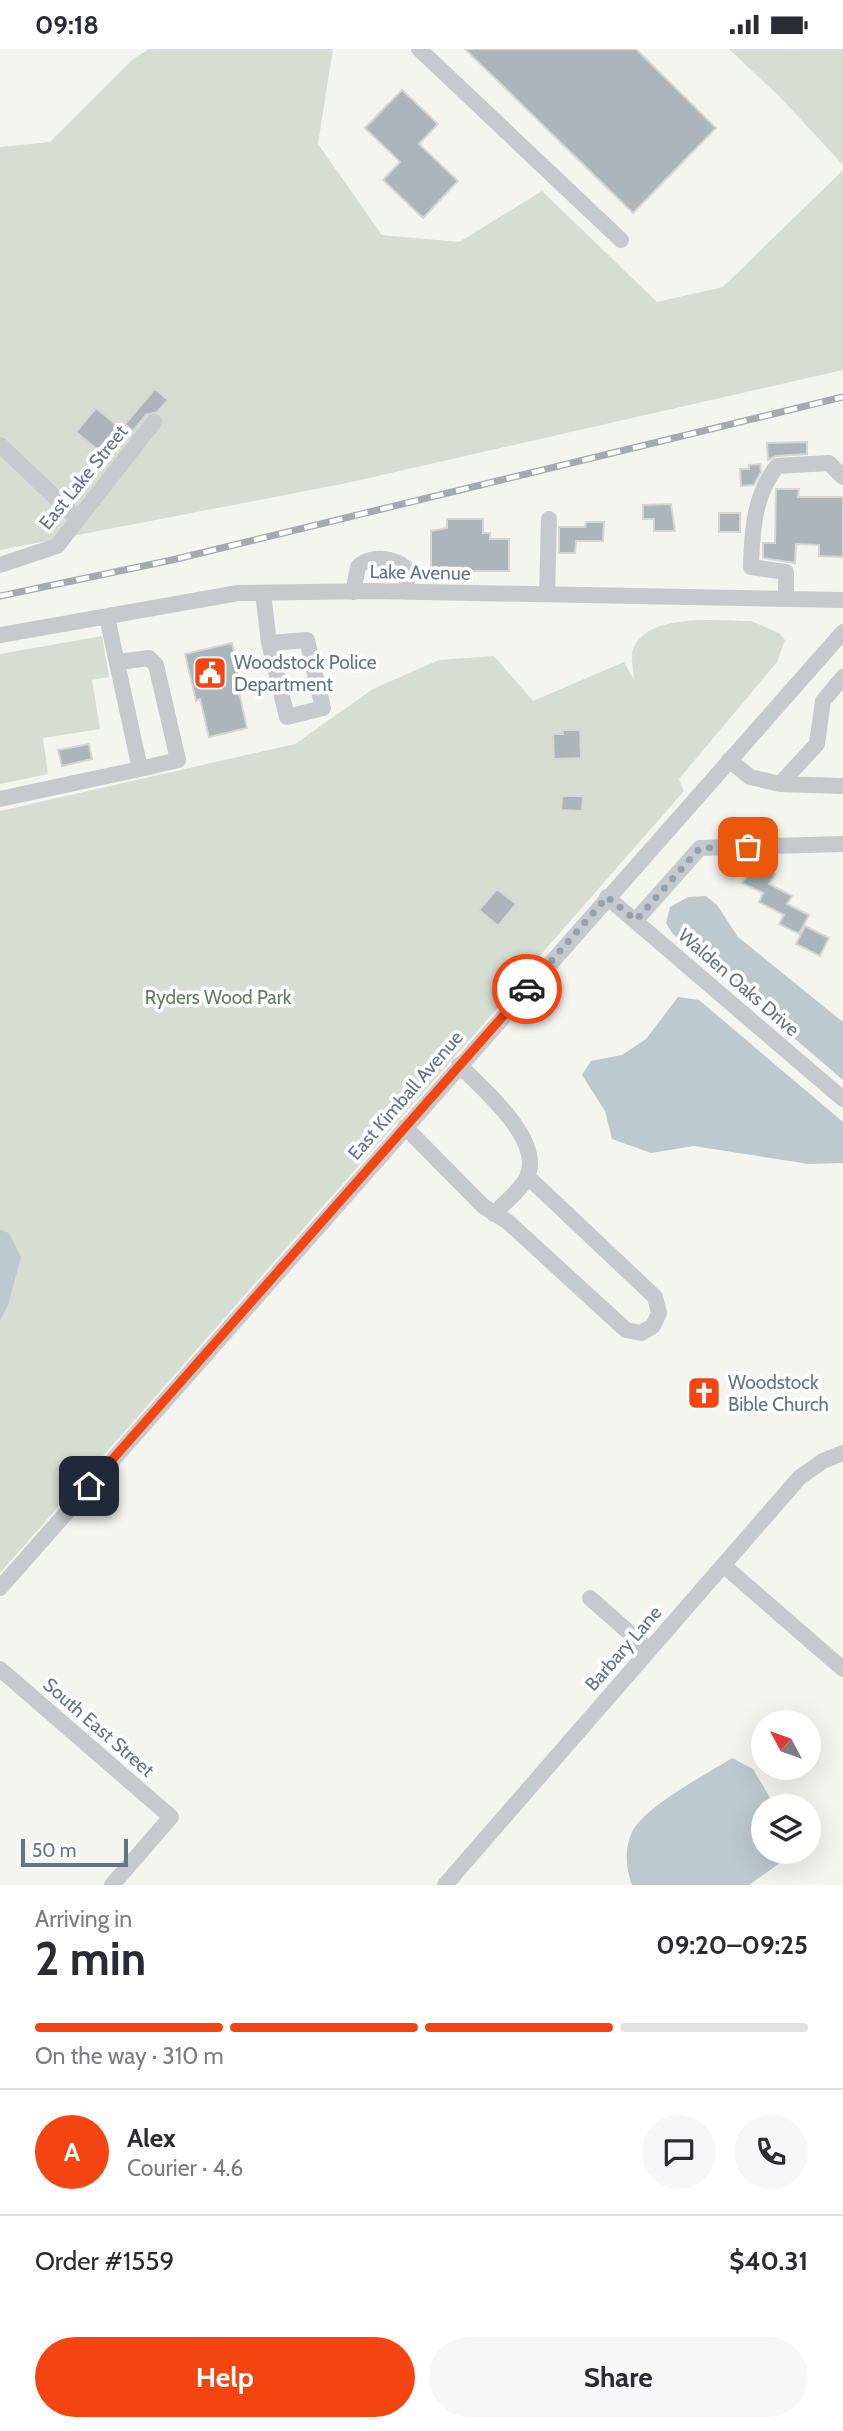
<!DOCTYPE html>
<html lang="en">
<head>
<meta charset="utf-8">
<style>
  :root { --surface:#fff; --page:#f7f7f7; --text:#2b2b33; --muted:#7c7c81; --line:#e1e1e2; --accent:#f44411 }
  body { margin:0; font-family:Cabin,sans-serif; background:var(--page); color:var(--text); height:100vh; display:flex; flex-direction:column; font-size:26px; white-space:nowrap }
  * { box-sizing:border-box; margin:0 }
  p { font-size:23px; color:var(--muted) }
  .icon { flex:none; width:38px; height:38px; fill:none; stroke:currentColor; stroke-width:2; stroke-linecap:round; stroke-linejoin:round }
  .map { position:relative; height:1836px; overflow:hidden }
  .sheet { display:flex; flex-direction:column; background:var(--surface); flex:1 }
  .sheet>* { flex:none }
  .needle { width:46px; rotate:311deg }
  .fabs { position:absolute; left:751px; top:1661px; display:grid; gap:14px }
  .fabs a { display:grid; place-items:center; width:70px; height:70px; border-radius:50%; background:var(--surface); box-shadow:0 7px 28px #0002; font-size:35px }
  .scale { position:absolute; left:21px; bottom:18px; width:107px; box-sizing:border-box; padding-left:7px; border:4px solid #617585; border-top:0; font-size:19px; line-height:24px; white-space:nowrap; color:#617585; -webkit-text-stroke:5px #fff; paint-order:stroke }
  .pin { position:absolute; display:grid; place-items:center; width:60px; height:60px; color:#fff; margin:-30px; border-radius:14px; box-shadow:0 4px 10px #0006 }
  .courier { position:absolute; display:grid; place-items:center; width:70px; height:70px; margin:-35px; border:5px solid #f44411; border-radius:50%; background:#fff; color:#222; box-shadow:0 2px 9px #0007 }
  .overview em { font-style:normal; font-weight:700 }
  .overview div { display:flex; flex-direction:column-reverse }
  .overview { display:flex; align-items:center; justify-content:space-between; height:119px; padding:0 35px }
  h1 { font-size:46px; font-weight:700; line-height:52px }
  .bar { display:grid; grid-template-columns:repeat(4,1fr); gap:10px 7px; align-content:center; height:84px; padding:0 35px }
  .bar i { height:9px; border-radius:5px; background:var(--line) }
  .bar .on { background:var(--accent) }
  .bar p { grid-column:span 4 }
  .line { display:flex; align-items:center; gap:18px; padding:0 35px; border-top:2px solid var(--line) }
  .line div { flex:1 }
  .round { display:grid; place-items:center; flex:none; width:74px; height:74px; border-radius:37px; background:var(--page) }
  .button { display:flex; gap:14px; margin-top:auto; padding:14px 35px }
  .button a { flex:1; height:80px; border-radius:42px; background:var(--accent); color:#fff; font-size:28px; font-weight:700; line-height:80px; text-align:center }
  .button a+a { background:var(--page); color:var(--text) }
  .status { display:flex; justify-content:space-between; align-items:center; height:49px; padding:0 35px; background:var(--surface); direction:ltr }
  .status svg { height:19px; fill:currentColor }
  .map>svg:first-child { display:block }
  .green { fill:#d6ddd1 }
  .water { fill:#bcc9ce }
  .building { fill:#acb5ba; stroke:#d6d6d3; stroke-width:2 }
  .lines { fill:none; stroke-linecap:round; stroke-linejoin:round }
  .minor { stroke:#c7cacd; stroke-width:16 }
  .rail-casing { stroke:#a4aab0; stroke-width:7 }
  .rail { stroke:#fff; stroke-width:4.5; stroke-dasharray:13; stroke-linecap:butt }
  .done { stroke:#95a2aa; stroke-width:7; stroke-dasharray:0 12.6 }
  .route { stroke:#f44411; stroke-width:9 }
  .labels { text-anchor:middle; stroke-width:7; stroke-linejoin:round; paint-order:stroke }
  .street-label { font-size:19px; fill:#617585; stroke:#fff }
  .poi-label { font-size:19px; fill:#617585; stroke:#fff; text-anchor:start }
  .park-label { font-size:19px; fill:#667b60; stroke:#fff }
</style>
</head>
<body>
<div class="status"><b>09:18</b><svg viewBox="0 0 49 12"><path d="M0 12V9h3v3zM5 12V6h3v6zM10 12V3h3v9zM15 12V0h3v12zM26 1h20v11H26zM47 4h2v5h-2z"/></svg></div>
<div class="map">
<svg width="843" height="1836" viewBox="0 0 843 1836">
  <rect width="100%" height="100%" fill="#f5f5f0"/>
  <path class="green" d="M149,0H333L318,95L382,186L459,193L542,142L657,253L723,238L843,121V321L347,434L0,501V98L50,93L133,10Z
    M729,0H843V116L780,48Z
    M751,572L779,584L785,591L777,613L679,730L684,742L522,927L524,929L0,1524V762L295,695L373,640L439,611L494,607L533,652L624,613L634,631C634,623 631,612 632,604C642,562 719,572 751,572Z
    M102,587L109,628L92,631L100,680L43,689L48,725L0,735V605Z"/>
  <path class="water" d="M706,847L717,856L738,888L843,973V1031L673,885L666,874L670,858L688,848Z
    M678,948L699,951L843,1073V1114L809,1115L694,1097L651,1104L612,1090L605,1062L582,1026L591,1012L622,1006L646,990Z
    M0,1181L9,1184L21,1208L8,1256L0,1272Z
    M732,1709L753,1720L772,1752L770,1757H763V1802L789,1803L788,1808L749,1836H632C626,1820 624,1800 632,1783C645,1757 707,1725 732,1709Z"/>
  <path class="building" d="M465,0H636L716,79L633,164Z
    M402,41L438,75L419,95L458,132L423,169L383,131L400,113L365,79Z
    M155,340L168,351L157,363L146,366L133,382L125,375Z
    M96,359L118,377L98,401L76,383Z
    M807,393V405L776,407L768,411L767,394Z
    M760,415L761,423L754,436L741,437L740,420H749V416Z
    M776,440H799L798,448H843V508L819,507V496L796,495L795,514L763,509V494H775Z
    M671,455L675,482H654V470H643V456Z
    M719,464H740V483H719Z
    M447,470H483V484H490V490H509V522H431V482L447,479Z
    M586,473H604L603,492H576L575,504H559V478H585Z
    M232,594L243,640L239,643L247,679L209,688L200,650L196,652L185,605Z
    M562,681H580L581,709L554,710L553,685H563Z
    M89,695L92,710L62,717L58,701Z
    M562,747H583L582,762L561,761Z
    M756,816L775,825L769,835L792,847L787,855L809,866L799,885L779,875L784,866L759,853L763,844L742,834Z
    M497,840L516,855L498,877L479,861Z
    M805,877L829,889L820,907L796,895Z"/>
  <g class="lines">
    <path class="minor" d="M419,0L621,191
      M0,396L78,470
      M0,516L57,497L154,373
      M353,543L358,518C371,505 395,509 407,520V543
      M263,544L269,594L287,668L323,659L307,591L269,594
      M547,545L549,470
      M786,550V523L751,518C752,482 754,446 777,417L829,414L843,428
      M0,586L238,544L372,542L843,551
      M118,613L149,609L156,616L178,711L140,720
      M729,711L750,728L780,735L817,695L823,652L843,628
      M780,735L843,737
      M0,750L140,720L107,568
      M607,848L843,1050
      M636,871L700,799L843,795
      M459,1016C483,1040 544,1091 527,1128C523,1139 502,1156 494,1165
      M405,1078L483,1157L508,1173L626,1281L641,1284L653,1277L659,1264L655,1248L528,1128
      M723,1516L843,1620
      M0,1539L843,583
      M590,1549L649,1601
      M0,1620L171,1768L112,1836
      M445,1836L800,1428L823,1412L843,1404"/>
    <defs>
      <path id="rail" d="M0,547L172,511L843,348"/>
    </defs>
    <use href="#rail" class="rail-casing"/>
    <use href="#rail" class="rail"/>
  </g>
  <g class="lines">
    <path class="done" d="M527,940L607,848L636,871L700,799L748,798"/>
    <path class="route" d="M89,1437L527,940"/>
  </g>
  <defs>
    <symbol id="civic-square" viewBox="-11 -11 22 22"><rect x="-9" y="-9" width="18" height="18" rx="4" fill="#f44411" stroke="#fff"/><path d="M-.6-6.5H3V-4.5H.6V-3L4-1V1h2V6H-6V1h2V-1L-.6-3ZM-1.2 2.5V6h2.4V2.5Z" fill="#fff"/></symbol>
    <symbol id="church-square" viewBox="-11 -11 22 22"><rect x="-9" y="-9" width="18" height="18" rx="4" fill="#f44411" stroke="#fff"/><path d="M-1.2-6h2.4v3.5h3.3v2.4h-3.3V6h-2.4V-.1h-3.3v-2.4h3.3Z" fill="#fff"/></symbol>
  </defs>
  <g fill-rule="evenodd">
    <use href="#civic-square" x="191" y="605" width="38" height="38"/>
    <use href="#church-square" x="685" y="1325" width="38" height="38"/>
  </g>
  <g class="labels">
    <g class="street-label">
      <text transform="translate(83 428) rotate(-51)" y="7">East Lake Street</text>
      <text transform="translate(420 523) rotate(1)" y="7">Lake Avenue</text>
      <text transform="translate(739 933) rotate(41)" y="7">Walden Oaks Drive</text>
      <text transform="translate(405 1046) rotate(-49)" y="7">East Kimball Avenue</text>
      <text transform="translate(623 1599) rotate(-49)" y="7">Barbary Lane</text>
      <text transform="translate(99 1678) rotate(41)" y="7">South East Street</text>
    </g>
    <g class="poi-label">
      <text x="234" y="620">Woodstock Police<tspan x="234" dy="22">Department</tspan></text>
      <text x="728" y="1340">Woodstock<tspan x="728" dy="22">Bible Church</tspan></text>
    </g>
    <g class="park-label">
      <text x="218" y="955">Ryders Wood Park</text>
    </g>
  </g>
</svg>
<div class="fabs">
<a><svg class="needle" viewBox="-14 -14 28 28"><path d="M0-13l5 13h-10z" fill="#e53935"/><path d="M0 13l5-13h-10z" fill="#7c7c81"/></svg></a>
<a><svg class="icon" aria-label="layers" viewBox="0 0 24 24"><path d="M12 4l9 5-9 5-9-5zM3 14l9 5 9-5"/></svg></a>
</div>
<div class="scale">50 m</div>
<div class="pin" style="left:748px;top:798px;background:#ea580c"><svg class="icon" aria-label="bag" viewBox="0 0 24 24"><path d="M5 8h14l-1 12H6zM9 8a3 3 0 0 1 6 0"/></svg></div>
<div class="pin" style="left:89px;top:1437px;background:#1f2937"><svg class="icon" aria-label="home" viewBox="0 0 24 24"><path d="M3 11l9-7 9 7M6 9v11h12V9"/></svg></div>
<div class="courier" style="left:527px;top:940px"><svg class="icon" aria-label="car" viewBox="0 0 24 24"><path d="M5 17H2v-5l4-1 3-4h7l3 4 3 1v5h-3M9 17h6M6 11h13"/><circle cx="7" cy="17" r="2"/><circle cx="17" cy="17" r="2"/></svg></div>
</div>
<section class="sheet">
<div class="overview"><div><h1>2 min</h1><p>Arriving in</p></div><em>09:20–09:25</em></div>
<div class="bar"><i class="on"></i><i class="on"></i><i class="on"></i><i></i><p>On the way · 310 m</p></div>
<div class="line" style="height:126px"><b class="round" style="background:var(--accent);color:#fff">A</b><div><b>Alex</b><p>Courier · 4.6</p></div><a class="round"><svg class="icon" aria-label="chat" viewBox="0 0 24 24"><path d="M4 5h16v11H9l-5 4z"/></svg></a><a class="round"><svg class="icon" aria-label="phone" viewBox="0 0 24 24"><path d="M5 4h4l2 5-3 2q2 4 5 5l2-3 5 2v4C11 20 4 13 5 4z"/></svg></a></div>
<div class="line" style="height:91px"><div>Order #1559</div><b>$40.31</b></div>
<div class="button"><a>Help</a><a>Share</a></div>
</section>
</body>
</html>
